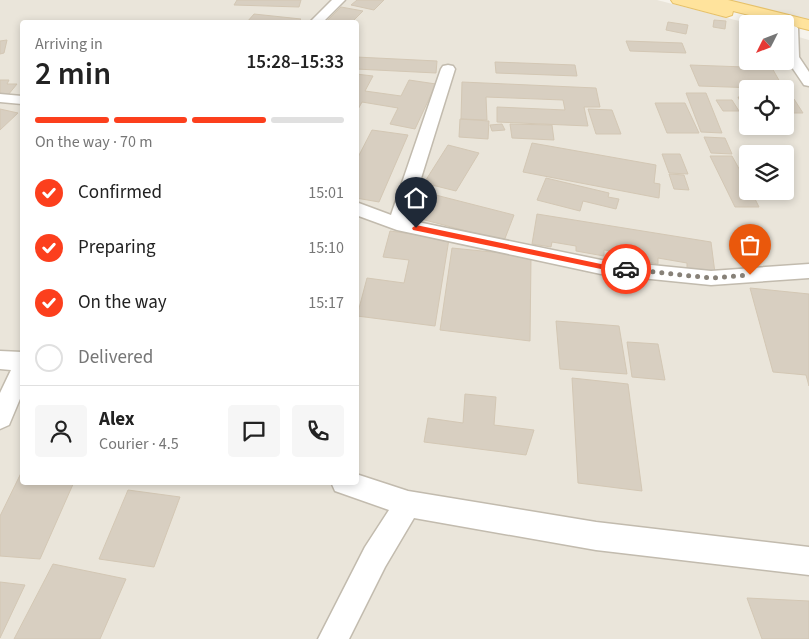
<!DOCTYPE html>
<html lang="en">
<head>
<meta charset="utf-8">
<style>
  :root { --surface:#fff; --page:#f6f6f6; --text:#222; --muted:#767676; --line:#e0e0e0; --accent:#fc3f1d }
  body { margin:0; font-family:"Source Sans 3",sans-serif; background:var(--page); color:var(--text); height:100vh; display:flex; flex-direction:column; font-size:19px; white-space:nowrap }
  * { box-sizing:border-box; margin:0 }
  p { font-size:16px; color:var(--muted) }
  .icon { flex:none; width:28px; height:28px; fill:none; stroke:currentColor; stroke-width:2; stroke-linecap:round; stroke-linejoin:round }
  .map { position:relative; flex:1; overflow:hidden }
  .panel { position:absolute; left:20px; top:20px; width:339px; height:465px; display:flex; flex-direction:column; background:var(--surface); border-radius:5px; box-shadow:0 2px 8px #0003 }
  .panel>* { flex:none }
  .needle { width:32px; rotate:228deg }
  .buttons { position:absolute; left:739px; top:15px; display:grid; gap:10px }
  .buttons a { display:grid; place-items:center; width:55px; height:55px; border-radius:5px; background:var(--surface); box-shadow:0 2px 8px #0003; font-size:25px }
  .pin { position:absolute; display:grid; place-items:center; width:42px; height:42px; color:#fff; margin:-51px -21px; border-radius:50% 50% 50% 0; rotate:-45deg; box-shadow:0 0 5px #0007 }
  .pin .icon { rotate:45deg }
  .courier { position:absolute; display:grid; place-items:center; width:50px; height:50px; margin:-25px; border:4px solid #fc3f1d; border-radius:50%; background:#fff; color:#222; box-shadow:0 1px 6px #0007 }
  .headline em { font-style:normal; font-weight:600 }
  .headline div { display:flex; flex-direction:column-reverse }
  .headline { display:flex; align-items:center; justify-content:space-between; height:85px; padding:0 15px }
  h1 { font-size:32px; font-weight:600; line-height:38px }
  .bar { display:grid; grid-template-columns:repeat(4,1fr); gap:8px 5px; align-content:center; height:60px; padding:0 15px }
  .bar i { height:6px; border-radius:4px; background:var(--line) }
  .bar .current { background:var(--accent) }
  .bar p { grid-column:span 4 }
  .line { display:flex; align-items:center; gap:12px; padding:0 15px; border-top:1px solid var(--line) }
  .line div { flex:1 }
  .round { display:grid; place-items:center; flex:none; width:52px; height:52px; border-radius:5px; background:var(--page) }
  ol { padding:0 15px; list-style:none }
  li { display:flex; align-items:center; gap:15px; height:55px }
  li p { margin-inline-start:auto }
  li .icon { padding:5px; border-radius:50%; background:var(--accent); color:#fff; stroke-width:4 }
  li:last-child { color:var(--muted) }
  li i { width:28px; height:28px; border:2px solid var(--line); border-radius:50% }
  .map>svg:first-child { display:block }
  .residential { fill:#eae5da; fill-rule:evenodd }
  .building { fill:#d8cfc1; stroke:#d3c7b4 }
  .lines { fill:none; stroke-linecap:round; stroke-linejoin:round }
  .minor-casing { stroke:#c2bbae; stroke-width:3 }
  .primary-casing { stroke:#e6c16a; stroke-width:2 }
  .minor { fill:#fff; fill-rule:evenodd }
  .primary { fill:#ffe39c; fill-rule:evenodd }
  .route { fill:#fc3f1d }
  .done { stroke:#878178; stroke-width:5; stroke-dasharray:0 9 }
</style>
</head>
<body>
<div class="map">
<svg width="809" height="639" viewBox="0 0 809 639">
  <rect width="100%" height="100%" fill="#f6f3ec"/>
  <path class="residential" d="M0,0H657L751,24H748V61H785V33L809,40V639H0ZM22,22H356V482H22ZM748,89H785V126H748ZM748,154H785V191H748Z
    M727,0H809V21Z"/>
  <path class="building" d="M237,0H301L299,7L234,5Z
    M357,0H384L374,10L351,5Z
    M341,7L363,11L352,22H326Z
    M254,14L301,19L298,22H247Z
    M714,20L726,21L725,29L713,27Z
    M668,22L688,25L686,34L666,30Z
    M7,40L4,53L0,54V41Z
    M626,41L682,43L686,53L630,51Z
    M356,57L437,61L436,73L356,69Z
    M495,62L575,65L577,76L496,73Z
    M690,65L772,68L784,89L699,86Z
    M356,74L373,76L365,91L401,96L409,80L436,84L415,129L390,124L398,108L362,102L356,113Z
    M0,80H9L7,84H17L8,95L0,96Z
    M462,82L596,88L600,107H584L588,126L497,122V107L565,110L563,100L486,97L487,120L461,119Z
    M686,93H706L722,133L701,132Z
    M738,97H748V111H745Z
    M785,99H794L803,113H785Z
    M716,100H732L739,111H723Z
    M655,103H685L699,133H667Z
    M0,109L18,113L0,130Z
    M588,109L612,110L621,134H596Z
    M460,119L489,121L488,139L459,137Z
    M502,124L505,130L492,131L490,125Z
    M510,124L552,125L554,140L512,138Z
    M372,130L408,135L379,202L356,198V161Z
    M704,137L725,138L732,154L711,153Z
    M532,143L656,165L654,183L660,184L659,198L523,172Z
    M448,145L479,153L456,191L424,183Z
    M662,154H680L688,174L669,173Z
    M710,156H732L748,185V191H751L759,207H735Z
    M669,174L684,175L689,190L674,189Z
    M546,178L609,193L608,197L619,199L616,209L583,201L580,211L537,200Z
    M420,191L514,215L504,241L406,215Z
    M537,214L711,242L715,273L687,268V263L658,258V264L631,259L632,254L604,250V256L576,251V246L552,242L551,247L532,244Z
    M390,231L449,239L435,326L357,316L367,278L404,283L409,260L383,257Z
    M452,248L531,256L530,341L440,330Z
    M750,288L809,294V386L806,375L773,372Z
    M556,321L619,326L627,374L560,369Z
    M627,342L658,344L665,380L632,377Z
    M572,378L628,384L642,491L578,483Z
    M465,394L496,397L494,425L534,430L526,455L424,442L428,418L463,423Z
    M22,471V482H74L40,559L0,556V516Z
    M128,490L180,497L154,567L99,559Z
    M53,564L126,579L100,639H14Z
    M0,582L25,585L0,638Z
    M747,598L809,601V639H762Z"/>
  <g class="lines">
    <defs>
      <path id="minor" d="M332,0H345L323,22H310Z
        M792,24L798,28L799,57L809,72V86L804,85L785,57L786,28Z
        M448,65L453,66L455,69L408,220L601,260L711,271L809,264V278L711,285L601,274L397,230L356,215V202L391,215L441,69L443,66Z
        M0,94L22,96V104L0,102Z
        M0,351L22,352V394L9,425L0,429V393L11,370L0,369Z
        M356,474L408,491L596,522L809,547V575L596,550L414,518L385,567L349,639H318L365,547L389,510L335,491L331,482H356Z"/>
      <path id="primary" d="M671,0H728L809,20V30L733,11L732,15L726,17L673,3Z"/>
    </defs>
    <use href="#minor" class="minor-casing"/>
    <use href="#primary" class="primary-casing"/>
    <use href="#minor" class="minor"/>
    <use href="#primary" class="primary"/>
  </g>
  <path class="route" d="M416,225L601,264L626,266L629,269L626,272L601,269L413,230L412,228Z"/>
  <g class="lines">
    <path class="done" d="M626,269L711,278L750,275"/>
  </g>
</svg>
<div class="buttons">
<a><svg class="needle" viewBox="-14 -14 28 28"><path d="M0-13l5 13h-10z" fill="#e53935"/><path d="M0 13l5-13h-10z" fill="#767676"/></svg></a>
<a><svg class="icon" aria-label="locate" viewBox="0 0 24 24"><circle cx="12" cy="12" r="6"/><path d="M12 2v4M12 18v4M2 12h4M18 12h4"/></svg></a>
<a><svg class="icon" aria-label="layers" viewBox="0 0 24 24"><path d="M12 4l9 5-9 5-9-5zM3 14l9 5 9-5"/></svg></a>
</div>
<div class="pin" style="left:750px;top:275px;background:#ea580c"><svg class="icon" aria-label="bag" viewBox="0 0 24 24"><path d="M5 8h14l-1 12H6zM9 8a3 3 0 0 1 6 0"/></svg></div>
<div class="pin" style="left:416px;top:228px;background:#1f2937"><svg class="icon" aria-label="home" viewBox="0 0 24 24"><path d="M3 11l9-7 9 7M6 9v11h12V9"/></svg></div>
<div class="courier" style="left:626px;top:269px"><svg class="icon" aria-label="car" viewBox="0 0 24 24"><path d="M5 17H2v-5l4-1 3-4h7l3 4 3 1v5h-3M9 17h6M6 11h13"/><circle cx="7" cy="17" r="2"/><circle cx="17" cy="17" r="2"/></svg></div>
<section class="panel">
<div class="headline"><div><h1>2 min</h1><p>Arriving in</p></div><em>15:28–15:33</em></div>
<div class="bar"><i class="current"></i><i class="current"></i><i class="current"></i><i></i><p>On the way · 70 m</p></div>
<ol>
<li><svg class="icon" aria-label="check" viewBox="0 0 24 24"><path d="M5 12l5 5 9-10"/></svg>Confirmed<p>15:01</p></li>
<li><svg class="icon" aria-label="check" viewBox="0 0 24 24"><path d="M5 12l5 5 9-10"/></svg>Preparing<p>15:10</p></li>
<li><svg class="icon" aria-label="check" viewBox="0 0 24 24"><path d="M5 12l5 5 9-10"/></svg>On the way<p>15:17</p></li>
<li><i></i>Delivered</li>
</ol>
<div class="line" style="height:90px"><a class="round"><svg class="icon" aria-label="person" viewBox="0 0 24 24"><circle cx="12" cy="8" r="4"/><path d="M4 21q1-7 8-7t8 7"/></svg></a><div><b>Alex</b><p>Courier · 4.5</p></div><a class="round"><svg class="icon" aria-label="chat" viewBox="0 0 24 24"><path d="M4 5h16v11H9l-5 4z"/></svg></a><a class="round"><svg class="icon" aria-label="phone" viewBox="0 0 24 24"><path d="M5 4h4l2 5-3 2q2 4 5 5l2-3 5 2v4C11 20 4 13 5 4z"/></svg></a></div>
</section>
</div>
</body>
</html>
